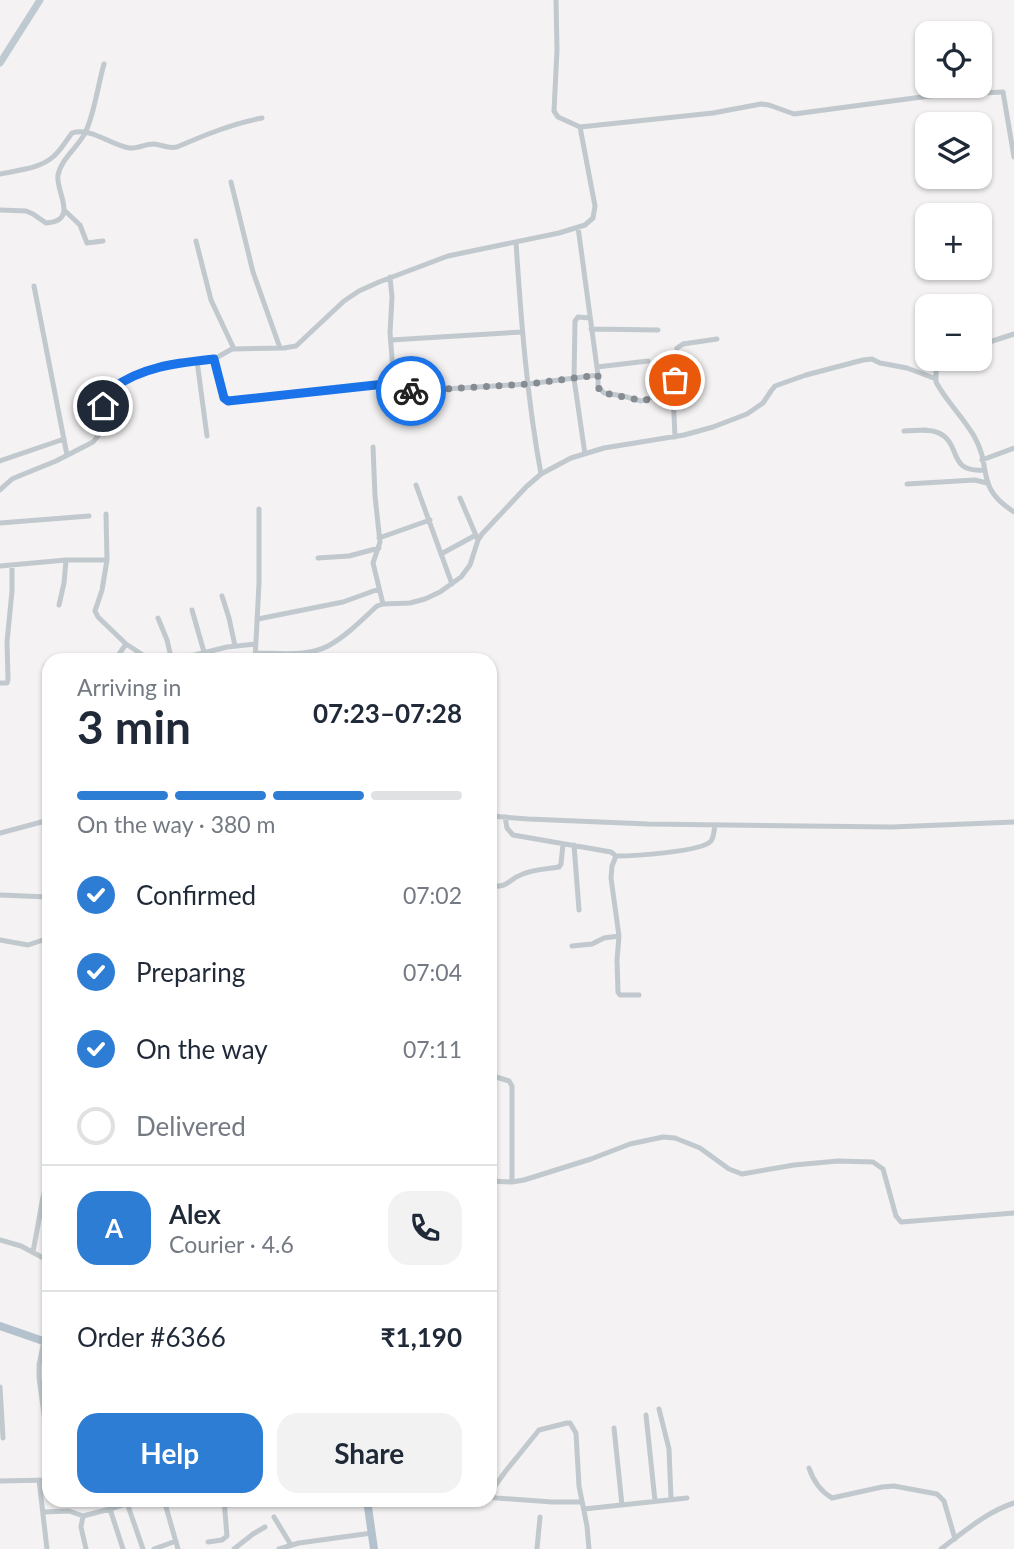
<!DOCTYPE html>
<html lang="en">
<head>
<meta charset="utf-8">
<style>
  :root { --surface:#fff; --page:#f2f2f3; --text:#1f2937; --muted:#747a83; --line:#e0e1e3; --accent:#2c7dd3 }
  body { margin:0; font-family:Lato,sans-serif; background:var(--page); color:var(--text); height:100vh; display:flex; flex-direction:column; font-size:26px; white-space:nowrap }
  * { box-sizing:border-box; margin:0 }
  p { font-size:23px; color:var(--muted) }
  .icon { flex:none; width:38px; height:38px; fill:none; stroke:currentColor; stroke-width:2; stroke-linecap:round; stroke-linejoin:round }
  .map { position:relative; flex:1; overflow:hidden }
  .panel { position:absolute; left:42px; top:653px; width:455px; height:854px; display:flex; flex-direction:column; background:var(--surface); border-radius:21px; box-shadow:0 2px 5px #0004 }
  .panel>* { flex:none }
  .controls { position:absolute; left:915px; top:21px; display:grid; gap:14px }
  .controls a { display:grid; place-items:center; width:77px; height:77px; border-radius:14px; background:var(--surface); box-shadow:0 2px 5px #0004; font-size:35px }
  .pin { position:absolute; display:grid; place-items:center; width:60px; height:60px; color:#fff; margin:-30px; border:4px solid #fff; border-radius:50%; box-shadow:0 2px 7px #0007 }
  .courier { position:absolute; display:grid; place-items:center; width:70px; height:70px; margin:-35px; border:5px solid #1a73e8; border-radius:50%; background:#fff; color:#222; box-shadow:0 2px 9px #0007 }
  .head em { font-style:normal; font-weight:700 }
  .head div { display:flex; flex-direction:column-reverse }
  .head { display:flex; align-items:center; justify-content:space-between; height:119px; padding:0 35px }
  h1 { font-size:46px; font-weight:700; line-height:52px }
  .bar { display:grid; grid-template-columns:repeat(4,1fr); gap:10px 7px; align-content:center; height:84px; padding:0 35px }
  .bar i { height:9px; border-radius:5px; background:var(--line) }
  .bar .on { background:var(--accent) }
  .bar p { grid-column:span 4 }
  .line { display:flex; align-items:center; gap:18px; padding:0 35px; border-top:2px solid var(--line) }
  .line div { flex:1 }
  .round { display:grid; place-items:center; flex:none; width:74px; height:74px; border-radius:21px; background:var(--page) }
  ol { padding:0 35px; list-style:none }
  li { display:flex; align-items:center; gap:21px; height:77px }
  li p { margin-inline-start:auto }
  li .icon { padding:7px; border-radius:50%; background:var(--accent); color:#fff; stroke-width:4 }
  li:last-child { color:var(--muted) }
  li i { width:38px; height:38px; border:4px solid var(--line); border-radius:50% }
  .primary-button { display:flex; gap:14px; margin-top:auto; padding:14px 35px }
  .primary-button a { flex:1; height:80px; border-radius:21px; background:var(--accent); color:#fff; font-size:28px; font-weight:700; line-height:80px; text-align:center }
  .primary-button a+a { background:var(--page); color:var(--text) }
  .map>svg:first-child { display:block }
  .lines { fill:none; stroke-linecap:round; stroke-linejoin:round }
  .street { stroke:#c1c9ce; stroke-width:5 }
  .secondary { stroke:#bfc9d1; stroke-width:7 }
  .primary { stroke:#b4c2cd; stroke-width:8 }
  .done { stroke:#868c91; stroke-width:7; stroke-dasharray:0 12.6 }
  .route { stroke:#1a73e8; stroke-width:9 }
</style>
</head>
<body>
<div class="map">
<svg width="1014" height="1549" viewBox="0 0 1014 1549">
  <rect width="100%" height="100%" fill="#f4f2f2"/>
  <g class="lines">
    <path class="street" d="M556,0L557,50L554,111L558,117L580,127
      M0,174C18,170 40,169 54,156C61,150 66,141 72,133C90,127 111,145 129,148C137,149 145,144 153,144C162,144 166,149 177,147C205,135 231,124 262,118
      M231,182L253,272L280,348
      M0,210L26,211L33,214L46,223C80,221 55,191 58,175C61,159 78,147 85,133C94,116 98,84 104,64
      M64,210L80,225L87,243L103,241
      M196,241L211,300L234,349
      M516,242C521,320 527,398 541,474
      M34,286L67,455
      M591,329L658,330
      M391,340L522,332
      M980,345L1014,334
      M214,359L224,398L228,401L394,383L390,333L392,297L390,277
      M942,359L936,372V382C946,401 963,417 974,436C993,469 974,486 1014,512
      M197,361L207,436
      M597,367L648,361
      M598,375V387L604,393L623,396L641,401L650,398L661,392H673
      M394,383L399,390L413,391L528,384L598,375L578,227
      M904,431C915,431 929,428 939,433C962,444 947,473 984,470
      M675,437L673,394L677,348L683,344L717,339
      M585,454L574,379L575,321L578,317L590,318
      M982,460L1014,448
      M0,461L64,439
      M907,484L975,480L987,483
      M416,485L452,584
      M0,490L12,479L19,476L56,461L93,442L98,436L103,406L109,392L119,384L142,372L153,368L214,359L232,349L284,348L296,346L344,301L359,291L379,282L448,256L559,233L585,225L593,218L595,206L580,127L713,113L761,104L769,105L794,114L937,95L1003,92L1014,157
      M460,498L478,540
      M106,514L107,560L102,590L95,611L98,617L126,644L146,657L164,658L195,655L227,647L256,644
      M0,523L89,516
      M379,538L430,520
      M441,554L476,535
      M318,558L349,556L379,548
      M0,566L66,560H107
      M222,596L229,618L235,646
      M383,604L410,603L425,599L440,592L461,577L470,565L478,540L482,534L526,487L541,474L571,458L604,448L684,435L713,427L747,414L763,403L771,391L775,386L806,375L863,360L872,359L880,363L907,368L936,379
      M59,605L64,583L66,560
      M192,610L204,652
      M158,618L167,640L171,657
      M258,619L343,602L379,589
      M256,653C279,653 307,657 328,646C346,636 362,620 377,606L383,604L373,563L380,542L375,496L373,447
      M115,660L126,644
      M255,660L259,583V509
      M0,683H7L8,680L7,642L12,591V565
      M490,816L528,819L648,824L892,827L1014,822
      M505,817L507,828L513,835L611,852L616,856L612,866L611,878L619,936L617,960L618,992L620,995H639
      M0,833L49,820L46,802V666
      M574,845L579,910
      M616,856C632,856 702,852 711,841C714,837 714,830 715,825
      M490,886C510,888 508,879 523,874C534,869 547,869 559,867L561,864L563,844
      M0,895L49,897
      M0,940L28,945L49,938
      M572,946L592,944L604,938L619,936
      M490,1075L509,1081L512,1086V1182
      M47,1095L49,1123
      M490,1181L512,1182L524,1180L591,1159L630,1144L663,1137L675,1138L700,1148L729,1169L742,1174L794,1165L838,1161L873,1162L883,1169L896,1216L901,1222L1014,1213
      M0,1240L21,1246L49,1261
      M33,1252L43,1197L49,1179
      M44,1341L39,1365V1378L47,1435
      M0,1387L3,1438
      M659,1409L669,1449L671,1499
      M646,1415L655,1501
      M614,1428L622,1505
      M809,1468C813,1480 820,1491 832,1498L882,1487L894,1486L937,1494L944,1501L955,1539
      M39,1480L47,1549
      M0,1481L49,1480
      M164,1500L178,1549
      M195,1500H196
      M582,1502H552L496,1498L492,1497L490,1493L505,1472L539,1430L567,1423H570L576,1433L579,1486L587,1526L589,1549
      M127,1503L143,1549
      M110,1509L123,1549
      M584,1509L687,1498
      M43,1512L69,1511L83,1516
      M274,1517L291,1545
      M208,1542L222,1540L227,1536L224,1500
      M86,1549L81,1527L83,1516L110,1509L138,1500
      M154,1549L176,1541
      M234,1549L253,1534L265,1527
      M279,1549L299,1543L372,1533
      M537,1549L540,1517
      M941,1549C964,1532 986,1512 1014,1503"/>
    <path class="secondary" d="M0,63L40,0"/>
    <path class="primary" d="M0,1326L49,1343
      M367,1500L374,1549"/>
  </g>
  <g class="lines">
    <path class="done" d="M411,391L528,384L598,375V387L601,392C608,394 641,401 646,400C658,396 659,391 673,392L675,380"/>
    <path class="route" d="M103,406L109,392L113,388C143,366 178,363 214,359L224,398L228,401L394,383L399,390L411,391"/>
  </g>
</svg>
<div class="controls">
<a><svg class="icon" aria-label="locate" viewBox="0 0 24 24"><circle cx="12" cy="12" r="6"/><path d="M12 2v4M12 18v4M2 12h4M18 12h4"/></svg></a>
<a><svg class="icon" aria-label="layers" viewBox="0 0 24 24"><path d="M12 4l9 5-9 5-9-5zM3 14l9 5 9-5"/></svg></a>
<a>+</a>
<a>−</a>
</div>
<div class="pin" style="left:675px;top:380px;background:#ea580c"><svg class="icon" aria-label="bag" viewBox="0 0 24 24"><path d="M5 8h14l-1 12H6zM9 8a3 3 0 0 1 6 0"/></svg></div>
<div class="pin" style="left:103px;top:406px;background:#1f2937"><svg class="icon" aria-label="home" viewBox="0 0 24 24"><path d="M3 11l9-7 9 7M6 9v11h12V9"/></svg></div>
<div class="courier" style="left:411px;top:391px"><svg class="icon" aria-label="bike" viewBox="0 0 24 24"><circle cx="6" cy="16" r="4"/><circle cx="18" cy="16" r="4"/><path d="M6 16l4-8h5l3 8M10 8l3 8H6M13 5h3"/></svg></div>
<section class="panel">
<div class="head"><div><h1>3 min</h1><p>Arriving in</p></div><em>07:23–07:28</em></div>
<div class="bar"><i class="on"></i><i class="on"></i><i class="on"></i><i></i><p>On the way · 380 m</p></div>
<ol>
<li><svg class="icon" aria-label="check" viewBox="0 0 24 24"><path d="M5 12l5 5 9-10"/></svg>Confirmed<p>07:02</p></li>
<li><svg class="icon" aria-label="check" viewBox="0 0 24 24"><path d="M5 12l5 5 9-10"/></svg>Preparing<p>07:04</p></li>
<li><svg class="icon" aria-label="check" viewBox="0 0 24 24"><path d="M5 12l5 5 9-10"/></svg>On the way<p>07:11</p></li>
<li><i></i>Delivered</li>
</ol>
<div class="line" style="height:126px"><b class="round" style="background:var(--accent);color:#fff">A</b><div><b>Alex</b><p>Courier · 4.6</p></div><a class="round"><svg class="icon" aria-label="phone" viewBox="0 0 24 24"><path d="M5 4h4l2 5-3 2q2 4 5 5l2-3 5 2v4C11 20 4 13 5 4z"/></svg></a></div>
<div class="line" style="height:91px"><div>Order #6366</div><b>₹1,190</b></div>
<div class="primary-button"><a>Help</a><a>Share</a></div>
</section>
</div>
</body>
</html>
